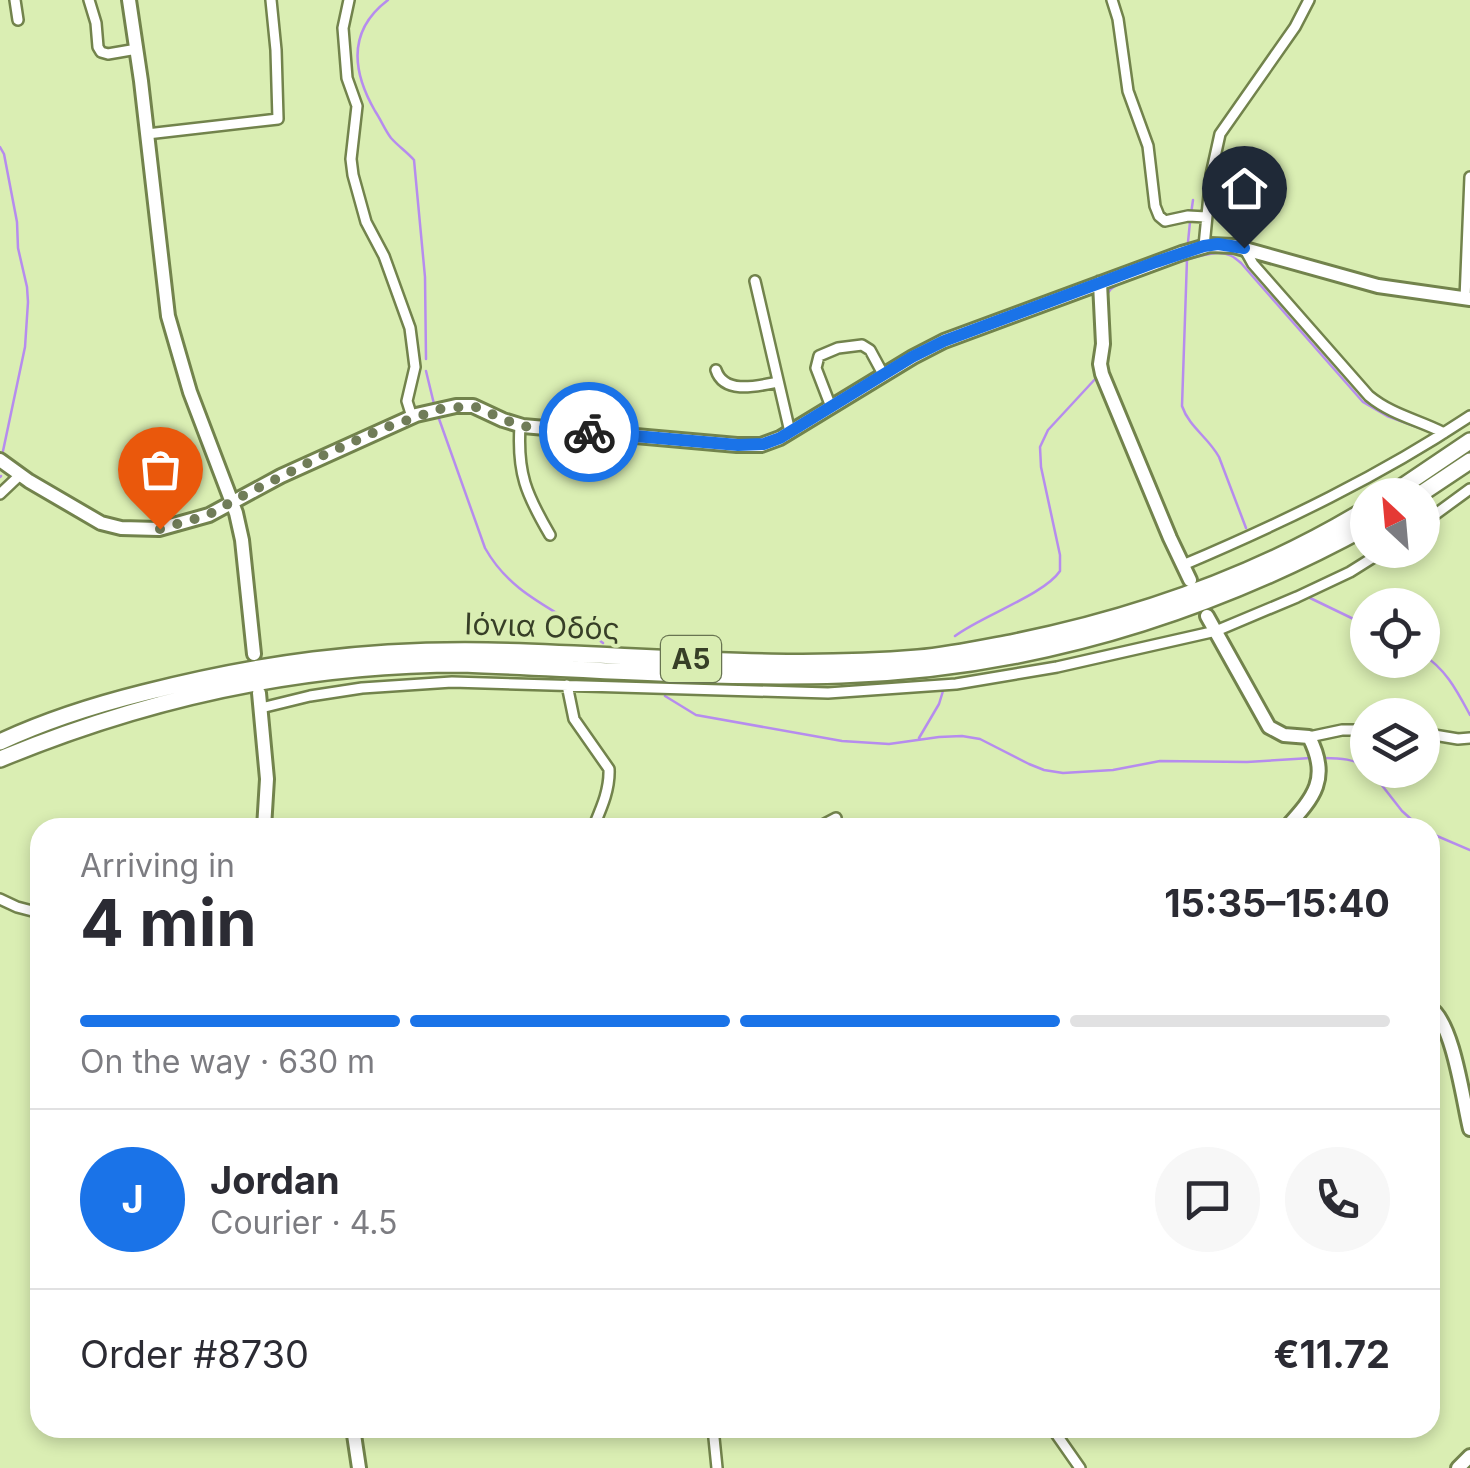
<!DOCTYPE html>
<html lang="en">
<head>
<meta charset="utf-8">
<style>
  :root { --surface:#fff; --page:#f7f7f7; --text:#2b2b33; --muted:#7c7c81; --line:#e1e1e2; --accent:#1a73e8 }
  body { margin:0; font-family:Inter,sans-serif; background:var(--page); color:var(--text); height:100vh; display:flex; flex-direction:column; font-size:38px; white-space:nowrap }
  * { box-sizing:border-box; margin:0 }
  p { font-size:32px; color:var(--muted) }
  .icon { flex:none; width:55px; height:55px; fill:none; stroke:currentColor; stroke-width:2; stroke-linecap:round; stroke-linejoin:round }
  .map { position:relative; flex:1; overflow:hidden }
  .side { position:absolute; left:30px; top:818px; width:1410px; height:620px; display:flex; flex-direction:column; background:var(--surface); border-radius:30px; box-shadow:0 5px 15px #0003 }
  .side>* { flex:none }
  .needle { width:65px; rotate:334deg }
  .fabs { position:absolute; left:1350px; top:478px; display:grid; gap:20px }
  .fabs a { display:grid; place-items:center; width:90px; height:90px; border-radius:50%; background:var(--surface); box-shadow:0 5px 15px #0003; font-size:50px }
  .pin { position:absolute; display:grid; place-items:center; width:85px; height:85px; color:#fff; margin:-102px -42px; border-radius:50% 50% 50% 0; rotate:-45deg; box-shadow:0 0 10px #0007 }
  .pin .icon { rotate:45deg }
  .courier { position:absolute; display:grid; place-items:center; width:100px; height:100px; margin:-50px; border:8px solid #1a73e8; border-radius:50%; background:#fff; color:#222; box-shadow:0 2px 12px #0007 }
  .overview em { font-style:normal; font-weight:700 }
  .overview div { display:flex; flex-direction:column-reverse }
  .overview { display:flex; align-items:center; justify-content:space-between; height:170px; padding:0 50px }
  h1 { font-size:65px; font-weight:700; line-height:75px }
  .bar { display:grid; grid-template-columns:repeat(4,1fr); gap:15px 10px; align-content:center; height:120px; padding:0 50px }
  .bar i { height:12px; border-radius:8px; background:var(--line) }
  .bar .on { background:var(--accent) }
  .bar p { grid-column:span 4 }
  .line { display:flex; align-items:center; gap:25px; padding:0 50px; border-top:2px solid var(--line) }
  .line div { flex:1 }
  .round { display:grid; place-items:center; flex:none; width:105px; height:105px; border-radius:52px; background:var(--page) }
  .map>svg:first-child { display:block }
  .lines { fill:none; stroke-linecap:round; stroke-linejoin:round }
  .stream { stroke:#b68cee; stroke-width:2.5 }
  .street-casing { stroke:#72834c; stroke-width:14 }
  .secondary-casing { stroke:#72834c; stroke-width:18 }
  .highway-casing { stroke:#72834c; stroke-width:20 }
  .street { stroke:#fff; stroke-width:9 }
  .secondary { stroke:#fff; stroke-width:12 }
  .highway { stroke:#fff; stroke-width:15 }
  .done { stroke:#707c58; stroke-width:10; stroke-dasharray:0 18 }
  .route { stroke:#1a73e8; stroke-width:12 }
  .labels { text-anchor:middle; stroke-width:8; stroke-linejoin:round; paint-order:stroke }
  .shield { fill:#daeeb3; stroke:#687451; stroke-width:2.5 }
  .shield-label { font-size:28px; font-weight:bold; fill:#373f27 }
  .street-label { font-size:30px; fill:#373f27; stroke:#daeeb3 }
</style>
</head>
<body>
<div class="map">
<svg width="1470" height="1468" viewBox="0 0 1470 1468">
  <rect width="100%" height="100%" fill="#daeeb3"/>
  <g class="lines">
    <path class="stream" d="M388,0C347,31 352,71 375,111C381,120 385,130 391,138C398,146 407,152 414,160L425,277L426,359
      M0,147L4,154L17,222L18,248L27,287L28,302L25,347L3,451
      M1191,214L1193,200
      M1188,242L1190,222
      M1187,259L1182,406C1189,427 1208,437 1219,457L1246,528
      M1106,298C1107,295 1108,292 1110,290C1119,280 1204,252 1219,253C1229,253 1234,257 1241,263L1363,402L1387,416L1425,430
      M426,371L434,404
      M438,416L485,548C513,598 560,610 603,643
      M0,477L1,476
      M1308,597L1368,626
      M955,636C981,616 1044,595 1060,571V555L1041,467L1040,447L1048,430L1097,377
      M1422,654C1446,669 1457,691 1470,715
      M665,696L696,715L842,741L889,744L939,737L962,736L980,739L1029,764L1044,770L1063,773L1113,770L1160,761L1247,762L1311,758
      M919,738L939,704L943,691
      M1324,758C1341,758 1354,759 1368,768
      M1370,770L1402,811L1421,828
      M1430,833L1470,850"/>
    <defs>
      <path id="street" d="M15,0L18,20
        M89,0L96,23L98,47L101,52L108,54L137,49
        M349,0L343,28L347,78L357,106L351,159L353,175L366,222L384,256L410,328L415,367L407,401L412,417
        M1112,0L1118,19L1128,91L1148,146L1155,206L1159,216L1165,221L1188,216L1206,217
        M147,134L278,119L276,50L271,0
        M1204,246L1211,175L1220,134L1295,27L1309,0
        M1244,248L1253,264L1369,396C1392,415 1419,420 1444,433
        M755,281L790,432
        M1465,299L1470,177
        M716,370C724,395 758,386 778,382
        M831,407L816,368L819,356L838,348L862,345L870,350L883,374
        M520,426C517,473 526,494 550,535
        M0,494L20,475
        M1422,524L1470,489
        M1183,565C1282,523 1380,476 1470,416
        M567,685L574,719L609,769C610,790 601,809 593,828
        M261,708L310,696L362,688L452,682L828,693L956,684L1057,667L1216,631L1297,597L1350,572L1385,550
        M1422,733L1458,739L1470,738
        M1309,737L1342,730H1368
        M817,828L836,818
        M0,899L17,907L40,913
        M637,1428L638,1431
        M713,1428L717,1468
        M1052,1428L1080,1468"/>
      <path id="secondary" d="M129,0L141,81L168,316L190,392L236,513L242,540L254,654
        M1100,283L1103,344L1100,364L1102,374L1170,538L1190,580
        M0,460L29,481L101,523L121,528L159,529L209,515L281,476L416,415L456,406H473L503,420L523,426L737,445H761L780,438L913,357L944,341L1182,253L1210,245L1234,246L1378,286L1470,299
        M1207,616L1269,727L1284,735L1309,737C1331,779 1313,798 1286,828
        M259,693L267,779L264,828
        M1430,1008C1453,1022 1463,1100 1470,1129
        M353,1428L359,1468
        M1458,1468L1470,1456"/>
      <path id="highway" d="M1390,495L1470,441
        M1419,495L1470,461
        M0,742C45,721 95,705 143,693C261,663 365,649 487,651C631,654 775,670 918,658C951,655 983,648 1015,642C1138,617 1260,574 1368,508
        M0,759C147,698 303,664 463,664C588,669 715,679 841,675C1027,669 1205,615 1368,526"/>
    </defs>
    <use href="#street" class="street-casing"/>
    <use href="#secondary" class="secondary-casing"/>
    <use href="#highway" class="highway-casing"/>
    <use href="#street" class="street"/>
    <use href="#secondary" class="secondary"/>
    <use href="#highway" class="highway"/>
  </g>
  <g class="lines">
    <path class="done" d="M160,529L208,515L246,494L324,455L384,428L440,409L473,406L520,426L589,432"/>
    <path class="route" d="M589,432L738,445L764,444L780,438L912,357L944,341L1156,262L1204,246L1218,244L1244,248"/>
  </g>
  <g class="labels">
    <rect class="shield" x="661" y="636" width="60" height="46" rx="8"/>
    <g class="shield-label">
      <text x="691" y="669">Α5</text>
    </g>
    <g class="street-label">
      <text transform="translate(542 627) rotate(2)" y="10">Ιόνια Οδός</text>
    </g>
  </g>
</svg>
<div class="fabs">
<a><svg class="needle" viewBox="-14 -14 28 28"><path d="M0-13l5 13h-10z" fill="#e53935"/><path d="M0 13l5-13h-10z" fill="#7c7c81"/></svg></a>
<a><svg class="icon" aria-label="locate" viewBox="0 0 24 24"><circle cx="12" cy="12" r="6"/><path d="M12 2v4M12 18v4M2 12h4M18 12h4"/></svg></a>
<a><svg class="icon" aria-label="layers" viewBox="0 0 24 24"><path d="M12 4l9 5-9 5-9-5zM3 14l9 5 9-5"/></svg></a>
</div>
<div class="pin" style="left:160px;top:529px;background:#ea580c"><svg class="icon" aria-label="bag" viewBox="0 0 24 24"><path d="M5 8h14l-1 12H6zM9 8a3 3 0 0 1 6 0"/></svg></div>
<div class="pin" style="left:1244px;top:248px;background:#1f2937"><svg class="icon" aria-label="home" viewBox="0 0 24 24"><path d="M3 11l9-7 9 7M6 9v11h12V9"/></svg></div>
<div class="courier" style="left:589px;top:432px"><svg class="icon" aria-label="bike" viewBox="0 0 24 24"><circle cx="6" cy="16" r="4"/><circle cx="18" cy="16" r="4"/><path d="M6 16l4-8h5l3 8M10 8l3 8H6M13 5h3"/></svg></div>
<section class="side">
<div class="overview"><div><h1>4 min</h1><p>Arriving in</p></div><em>15:35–15:40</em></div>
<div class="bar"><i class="on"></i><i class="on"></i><i class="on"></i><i></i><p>On the way · 630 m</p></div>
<div class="line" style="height:180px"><b class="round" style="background:var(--accent);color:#fff">J</b><div><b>Jordan</b><p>Courier · 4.5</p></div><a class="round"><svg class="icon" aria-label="chat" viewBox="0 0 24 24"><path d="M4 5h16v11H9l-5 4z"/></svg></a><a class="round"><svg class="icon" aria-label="phone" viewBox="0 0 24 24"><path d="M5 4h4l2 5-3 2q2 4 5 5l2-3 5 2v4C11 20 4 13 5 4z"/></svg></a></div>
<div class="line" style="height:130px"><div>Order #8730</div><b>€11.72</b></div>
</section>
</div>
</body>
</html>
